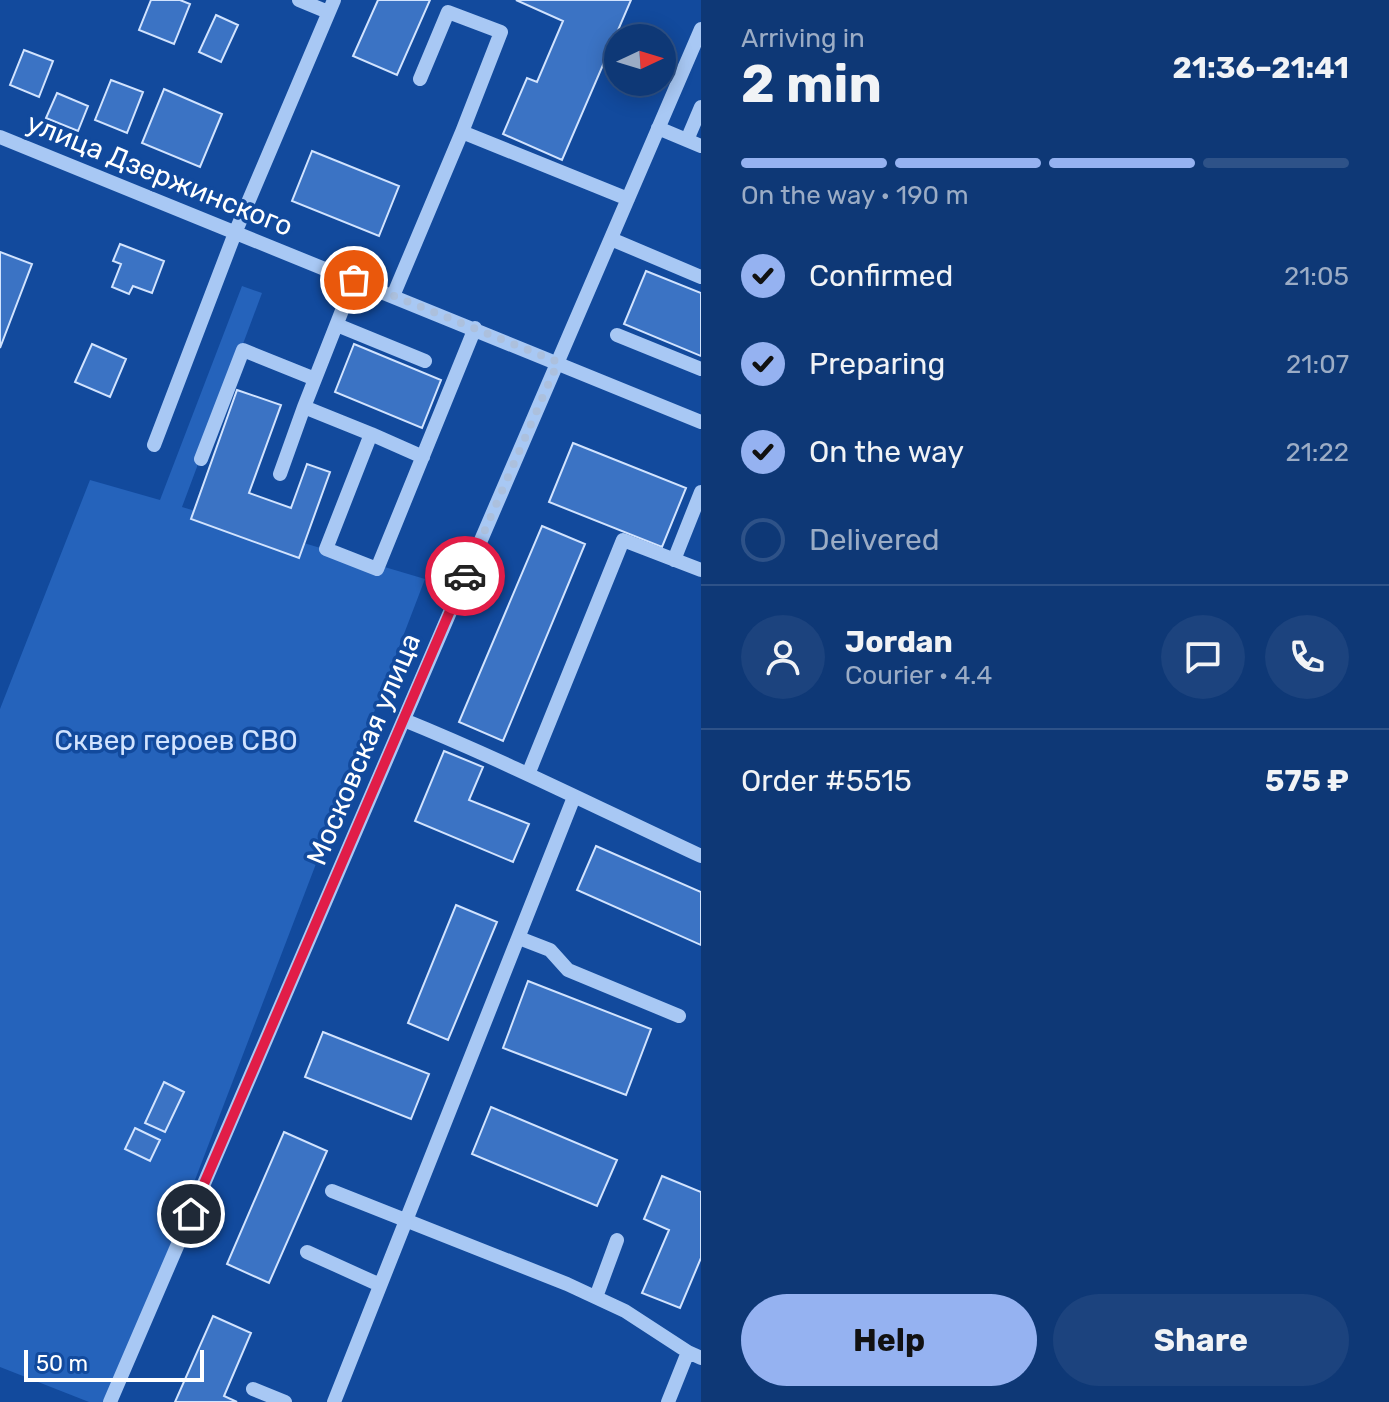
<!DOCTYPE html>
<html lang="en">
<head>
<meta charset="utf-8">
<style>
  :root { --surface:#0e3876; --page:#1c437e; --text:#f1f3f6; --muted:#9bacc5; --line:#2e5288; --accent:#95b2f1 }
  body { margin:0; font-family:Rubik,sans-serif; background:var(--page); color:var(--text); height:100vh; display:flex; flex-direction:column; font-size:30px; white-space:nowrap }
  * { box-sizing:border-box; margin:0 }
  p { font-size:26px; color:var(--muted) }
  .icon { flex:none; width:44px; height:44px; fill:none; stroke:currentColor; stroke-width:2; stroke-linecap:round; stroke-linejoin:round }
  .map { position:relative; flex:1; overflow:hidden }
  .panel { display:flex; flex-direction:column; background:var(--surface); width:688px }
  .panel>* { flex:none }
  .needle { width:52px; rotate:86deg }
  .buttons { position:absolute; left:604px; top:24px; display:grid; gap:16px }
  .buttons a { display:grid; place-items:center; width:72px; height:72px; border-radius:50%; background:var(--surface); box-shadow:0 4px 20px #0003,0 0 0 2px var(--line); font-size:40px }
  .scale { position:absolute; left:24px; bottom:20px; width:180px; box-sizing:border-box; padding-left:8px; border:4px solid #fff; border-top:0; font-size:22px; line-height:28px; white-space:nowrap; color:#fff; -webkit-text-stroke:6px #124a9d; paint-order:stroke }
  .pin { position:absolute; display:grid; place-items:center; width:68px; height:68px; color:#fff; margin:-34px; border:4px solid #fff; border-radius:50%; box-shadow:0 2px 8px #0007 }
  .courier { position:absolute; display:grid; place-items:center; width:80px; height:80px; margin:-40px; border:6px solid #e11d48; border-radius:50%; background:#fff; color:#222; box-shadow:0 2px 10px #0007 }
  .headline em { font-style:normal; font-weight:700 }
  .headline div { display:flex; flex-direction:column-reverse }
  .headline { display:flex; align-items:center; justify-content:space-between; height:136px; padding:0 40px }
  h1 { font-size:52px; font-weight:700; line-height:60px }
  .bar { display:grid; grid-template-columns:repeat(4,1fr); gap:12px 8px; align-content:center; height:96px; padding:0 40px }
  .bar i { height:10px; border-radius:6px; background:var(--line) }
  .bar .selected { background:var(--accent) }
  .bar p { grid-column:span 4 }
  .line { display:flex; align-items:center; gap:20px; padding:0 40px; border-top:2px solid var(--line) }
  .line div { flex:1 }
  .round { display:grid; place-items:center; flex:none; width:84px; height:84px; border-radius:42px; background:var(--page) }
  ol { padding:0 40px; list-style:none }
  li { display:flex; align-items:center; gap:24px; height:88px }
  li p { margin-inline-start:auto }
  li .icon { padding:8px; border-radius:50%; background:var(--accent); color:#111; stroke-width:4 }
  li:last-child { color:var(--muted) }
  li i { width:44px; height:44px; border:4px solid var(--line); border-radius:50% }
  .action { display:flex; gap:16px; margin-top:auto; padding:16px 40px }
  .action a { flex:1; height:92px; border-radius:48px; background:var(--accent); color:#111; font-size:32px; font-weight:700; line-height:92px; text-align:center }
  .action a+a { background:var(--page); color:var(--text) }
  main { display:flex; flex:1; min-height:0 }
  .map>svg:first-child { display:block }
  .green { fill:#2563bb }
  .building { fill:#3b73c4; stroke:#d1e3fe; stroke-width:2 }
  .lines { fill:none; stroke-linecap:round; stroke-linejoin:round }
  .minor { stroke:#a8c8f4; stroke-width:14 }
  .done { stroke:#acc0dd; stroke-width:8; stroke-dasharray:0 14.4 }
  .route { stroke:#e11d48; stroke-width:10 }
  .labels { text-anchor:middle; stroke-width:7; stroke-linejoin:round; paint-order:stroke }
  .street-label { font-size:28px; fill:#fff; stroke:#124a9d }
  .park-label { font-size:28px; fill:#d1e3fe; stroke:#124a9d }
</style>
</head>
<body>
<main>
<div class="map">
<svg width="701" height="1402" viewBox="0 0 701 1402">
  <rect width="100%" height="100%" fill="#124a9d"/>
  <path class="green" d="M242,286L262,293L182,507L425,579L110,1402H89L0,1367V709L90,480L160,500Z"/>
  <path class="building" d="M151,0H180L190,4L174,44L139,30Z
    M378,0H430L397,75L353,56Z
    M516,0H631L562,160L503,134L527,78L537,82L563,21Z
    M216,15L238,25L221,62L199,52Z
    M24,50L53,61L39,97L10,85Z
    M111,80L143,92L127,133L95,120Z
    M164,89L222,114L200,167L142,143Z
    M57,93L88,106L78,131L46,118Z
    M312,151L399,186L379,236L292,201Z
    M120,244L164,261L152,293L133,286L129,294L112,287L121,264L113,261Z
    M0,252L32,264L0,348Z
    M646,271L701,293V356L624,324Z
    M92,344L126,359L110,397L75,382Z
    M354,344L441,380L422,428L335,392Z
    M237,390L281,405L249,493L291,508L307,464L330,472L299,558L191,519Z
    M573,443L686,488L662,547L549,502Z
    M542,526L585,544L503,741L459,722Z
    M444,751L483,767L469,800L529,824L513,862L415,821Z
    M596,846L701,892V945L577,890Z
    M456,905L497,922L448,1040L408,1023Z
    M528,981L651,1029L626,1095L503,1048Z
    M323,1032L429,1074L411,1119L305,1077Z
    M164,1082L184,1092L165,1132L145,1123Z
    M491,1107L617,1160L597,1206L472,1154Z
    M135,1128L160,1140L150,1161L125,1149Z
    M284,1132L327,1151L269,1283L227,1264Z
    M662,1176L701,1192V1258L680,1308L642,1293L669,1230L644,1219Z
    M213,1316L251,1333L224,1396L237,1402H175Z"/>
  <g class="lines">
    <path class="minor" d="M299,0L328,12
      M420,79L448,12L501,32L462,132L628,199
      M658,128L701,146
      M0,137L701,422
      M687,140L701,107
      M611,239L701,277
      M393,296L462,132
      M337,325L425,361
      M617,335L701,369
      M304,407L354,280
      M154,445L235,233L334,0
      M423,457L371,434L326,549L377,569L475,328
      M201,459L243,350L315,379
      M280,474L304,407L371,434
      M674,560L701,492
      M404,720C505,761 602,810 701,856
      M529,772L623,540L701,570
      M519,938L550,950L568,970L679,1016
      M332,1191L567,1284L625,1311L688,1352
      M307,1252L380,1285
      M596,1297L617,1240
      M253,1389L285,1402
      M110,1402L701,29
      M334,1402L574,797
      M668,1402L688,1352L701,1358"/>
  </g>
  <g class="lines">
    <path class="done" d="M354,280L558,362L465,576"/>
    <path class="route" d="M191,1214L465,576"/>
  </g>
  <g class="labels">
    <g class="street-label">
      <text transform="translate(160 174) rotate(22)" y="10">улица Дзержинского</text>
      <text transform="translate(363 749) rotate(-67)" y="10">Московская улица</text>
    </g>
    <g class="park-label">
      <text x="176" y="750">Сквер героев СВО</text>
    </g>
  </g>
</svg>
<div class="buttons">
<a><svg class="needle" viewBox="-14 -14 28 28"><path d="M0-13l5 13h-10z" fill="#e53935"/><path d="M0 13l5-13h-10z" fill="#9bacc5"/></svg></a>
</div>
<div class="scale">50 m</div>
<div class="pin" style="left:354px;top:280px;background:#ea580c"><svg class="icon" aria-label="bag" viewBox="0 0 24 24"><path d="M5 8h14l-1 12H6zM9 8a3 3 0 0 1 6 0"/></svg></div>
<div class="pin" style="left:191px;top:1214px;background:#1f2937"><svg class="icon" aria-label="home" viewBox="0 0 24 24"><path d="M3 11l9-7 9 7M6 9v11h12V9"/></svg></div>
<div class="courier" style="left:465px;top:576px"><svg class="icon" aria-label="car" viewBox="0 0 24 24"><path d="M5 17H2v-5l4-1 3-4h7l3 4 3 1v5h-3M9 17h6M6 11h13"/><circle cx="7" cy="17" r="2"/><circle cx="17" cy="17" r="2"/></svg></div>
</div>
<section class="panel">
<div class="headline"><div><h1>2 min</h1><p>Arriving in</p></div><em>21:36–21:41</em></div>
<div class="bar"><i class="selected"></i><i class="selected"></i><i class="selected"></i><i></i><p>On the way · 190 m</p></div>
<ol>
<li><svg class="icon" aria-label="check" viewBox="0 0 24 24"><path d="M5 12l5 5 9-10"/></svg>Confirmed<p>21:05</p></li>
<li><svg class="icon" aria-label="check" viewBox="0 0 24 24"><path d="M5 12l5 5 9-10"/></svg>Preparing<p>21:07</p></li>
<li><svg class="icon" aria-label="check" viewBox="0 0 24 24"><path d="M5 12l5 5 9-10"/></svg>On the way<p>21:22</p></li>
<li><i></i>Delivered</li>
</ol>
<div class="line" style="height:144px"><a class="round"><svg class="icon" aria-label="person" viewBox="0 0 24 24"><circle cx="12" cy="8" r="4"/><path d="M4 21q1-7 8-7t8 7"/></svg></a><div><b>Jordan</b><p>Courier · 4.4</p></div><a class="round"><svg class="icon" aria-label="chat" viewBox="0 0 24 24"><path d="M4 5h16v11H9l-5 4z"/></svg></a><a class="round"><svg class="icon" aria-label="phone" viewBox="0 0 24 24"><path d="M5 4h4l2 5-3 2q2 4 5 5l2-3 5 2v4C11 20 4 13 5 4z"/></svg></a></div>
<div class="line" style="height:104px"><div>Order #5515</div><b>575 ₽</b></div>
<div class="action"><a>Help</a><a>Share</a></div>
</section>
</main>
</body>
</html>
